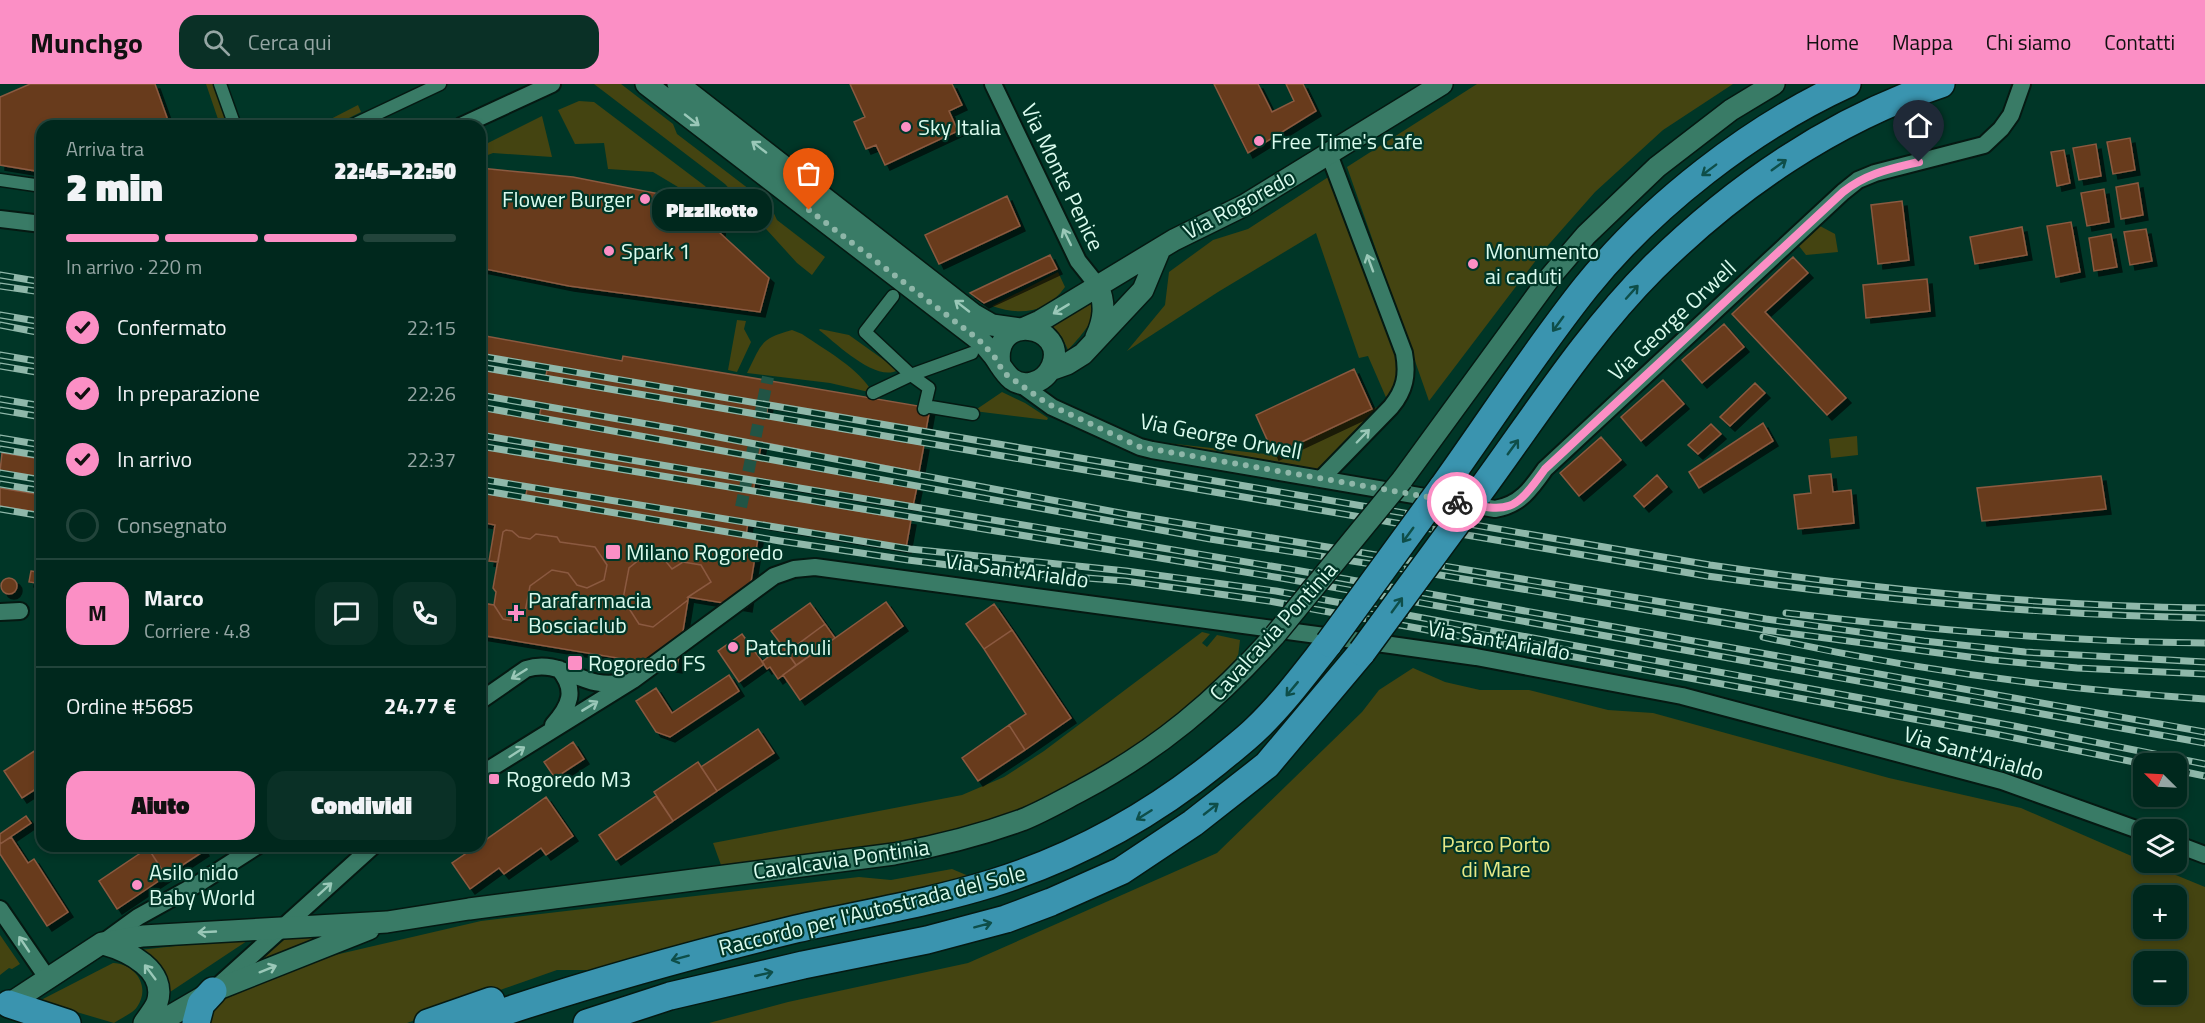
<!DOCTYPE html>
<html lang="it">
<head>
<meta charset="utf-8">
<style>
  :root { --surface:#00281d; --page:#0a3026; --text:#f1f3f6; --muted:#95a6a4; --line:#22443b; --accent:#fb8fc5 }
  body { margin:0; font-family:"Titillium Web",sans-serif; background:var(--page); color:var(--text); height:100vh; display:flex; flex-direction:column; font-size:22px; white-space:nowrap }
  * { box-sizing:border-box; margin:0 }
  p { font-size:20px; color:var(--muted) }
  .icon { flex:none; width:33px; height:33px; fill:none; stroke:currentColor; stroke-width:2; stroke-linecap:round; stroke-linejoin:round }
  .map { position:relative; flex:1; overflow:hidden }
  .details { position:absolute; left:36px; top:36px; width:450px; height:732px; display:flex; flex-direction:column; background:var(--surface); border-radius:18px; box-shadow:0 3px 9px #0003,0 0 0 2px var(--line) }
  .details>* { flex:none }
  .needle { width:39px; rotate:294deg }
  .buttons { position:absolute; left:2133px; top:669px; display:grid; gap:12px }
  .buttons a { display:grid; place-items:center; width:54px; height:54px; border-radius:12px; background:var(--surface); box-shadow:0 3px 9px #0003,0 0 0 2px var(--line); font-size:30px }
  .pin { position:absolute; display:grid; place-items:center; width:51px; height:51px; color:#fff; margin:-62px -26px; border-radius:50% 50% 50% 0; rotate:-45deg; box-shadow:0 0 6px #0007 }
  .pin .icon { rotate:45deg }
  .courier { position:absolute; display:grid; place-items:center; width:60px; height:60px; margin:-30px; border:4px solid #fb8fc5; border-radius:50%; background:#fff; color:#222; box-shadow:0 2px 8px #0007 }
  .bubble { position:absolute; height:42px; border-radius:18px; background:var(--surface); box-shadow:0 3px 9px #0003,0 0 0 2px var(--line); font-size:20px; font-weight:800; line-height:42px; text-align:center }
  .overview em { font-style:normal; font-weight:800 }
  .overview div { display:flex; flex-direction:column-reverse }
  .overview { display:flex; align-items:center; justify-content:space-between; height:102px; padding:0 30px }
  h1 { font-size:39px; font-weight:800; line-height:45px }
  .bar { display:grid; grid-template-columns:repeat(4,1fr); gap:9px 6px; align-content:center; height:72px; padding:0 30px }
  .bar i { height:8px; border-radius:4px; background:var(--line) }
  .bar .selected { background:var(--accent) }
  .bar p { grid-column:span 4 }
  .line { display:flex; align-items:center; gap:15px; padding:0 30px; border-top:2px solid var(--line) }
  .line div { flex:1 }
  .round { display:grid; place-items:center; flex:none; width:63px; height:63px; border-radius:18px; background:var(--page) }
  ol { padding:0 30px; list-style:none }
  li { display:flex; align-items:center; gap:18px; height:66px }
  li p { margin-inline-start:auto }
  li .icon { padding:6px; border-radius:50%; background:var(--accent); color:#111; stroke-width:4 }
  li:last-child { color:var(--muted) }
  li i { width:33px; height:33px; border:3px solid var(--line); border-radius:50% }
  .cta { display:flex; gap:12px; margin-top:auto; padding:12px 30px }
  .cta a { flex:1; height:69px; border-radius:18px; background:var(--accent); color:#111; font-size:24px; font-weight:800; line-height:69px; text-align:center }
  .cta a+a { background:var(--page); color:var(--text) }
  header { display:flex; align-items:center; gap:36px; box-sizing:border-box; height:84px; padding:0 30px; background:var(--accent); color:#111 }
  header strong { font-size:28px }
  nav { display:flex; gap:33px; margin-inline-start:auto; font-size:21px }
  .search { width:420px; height:54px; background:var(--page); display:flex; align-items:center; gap:15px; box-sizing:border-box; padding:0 21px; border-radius:18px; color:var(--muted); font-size:22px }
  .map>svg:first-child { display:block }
  .green { fill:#441; fill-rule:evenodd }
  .building { fill:#683a1f; stroke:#8b5a3f; stroke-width:1.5; filter:url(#shadow) }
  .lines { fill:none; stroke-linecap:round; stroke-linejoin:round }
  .pedestrian-tunnel { stroke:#215445; stroke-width:12; stroke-dasharray:12 6; stroke-linecap:butt }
  .pedestrian-casing { stroke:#051912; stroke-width:15 }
  .minor-casing { stroke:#051912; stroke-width:20 }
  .tertiary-casing { stroke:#051912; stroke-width:24 }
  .trunk-casing { stroke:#051912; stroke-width:30 }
  .pedestrian { stroke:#397b66; stroke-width:12 }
  .minor { stroke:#397b66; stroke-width:16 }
  .tertiary { stroke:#397b66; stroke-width:21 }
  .trunk { stroke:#3a94af; stroke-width:27 }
  .rail-casing { stroke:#8fb8aa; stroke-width:7 }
  .rail { stroke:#003627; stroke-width:4.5; stroke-dasharray:14; stroke-linecap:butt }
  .tertiary-bridge-casing { stroke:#051912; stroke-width:24; stroke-linecap:butt }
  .trunk-bridge-casing { stroke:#051912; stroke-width:30; stroke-linecap:butt }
  .tertiary-bridge { stroke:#397b66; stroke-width:21 }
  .trunk-bridge { stroke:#3a94af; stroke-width:27 }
  .oneway { stroke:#9ac8b8 }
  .oneway2 { stroke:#0e4e49 }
  .done { stroke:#8eb6a8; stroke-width:6; stroke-dasharray:0 10.8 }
  .route { stroke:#fb8fc5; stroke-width:8 }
  .poi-dot { fill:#fb8fc5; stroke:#003627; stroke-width:2 }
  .labels { text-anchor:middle; stroke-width:4.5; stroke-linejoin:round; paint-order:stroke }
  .poi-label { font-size:22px; fill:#dafbee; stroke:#003627; text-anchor:start }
  .street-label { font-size:22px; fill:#dafbee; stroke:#003627 }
  .park-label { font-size:22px; fill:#e7e987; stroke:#003627 }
</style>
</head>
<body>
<header>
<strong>Munchgo</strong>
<div class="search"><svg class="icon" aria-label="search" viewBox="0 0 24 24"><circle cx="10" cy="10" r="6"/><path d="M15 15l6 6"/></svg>Cerca qui</div>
<nav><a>Home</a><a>Mappa</a><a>Chi siamo</a><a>Contatti</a></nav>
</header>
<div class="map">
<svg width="2205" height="939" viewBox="0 0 2205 939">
  <defs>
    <filter id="shadow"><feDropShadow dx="5" dy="5" stdDeviation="0" flood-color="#0009"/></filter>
  </defs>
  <rect width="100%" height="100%" fill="#003627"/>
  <path class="green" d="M206,0H215L227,34L219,38Z
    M594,0H621L673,40L677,50L770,121L777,136L825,173L812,191L797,179L725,100Z
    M1477,0H1733L1663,46L1595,108L1543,167L1429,317L1347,83Z
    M579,17L594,18L705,102L713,112L683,106L653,88L608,85L604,59L575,60L558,26Z
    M358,21L361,28L333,42H317Z
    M542,32L552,73L493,69L480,74V63Z
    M1333,90L1400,271C1403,289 1401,302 1391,317L1322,386L1149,357L1274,371L1388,318L1368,272L1359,274L1316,149L1218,208L1127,267L1165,221L1169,188L1213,156L1248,145Z
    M1820,142L1835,150L1838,168L1806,171L1799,162Z
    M1058,188L1065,203C1047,229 1020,232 992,222Z
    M1091,217C1092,220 1094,223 1094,227C1093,240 1076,257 1068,266L1062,253L1052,242L1074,226Z
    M737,236L746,237L744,245L751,258L737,288L728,286Z
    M820,245L849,251L898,286C876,299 836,259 819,246Z
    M792,246L802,250C825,266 859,284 873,309L830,299L747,289C762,260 759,255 792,246Z
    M1002,308L1025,319L1048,334L1047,336L974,327Z
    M1857,352L1858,371L1831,374L1829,355Z
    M1202,548L1210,550L1202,559L1207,563L1217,551L1240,556L1238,573L1193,621L1123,673L1038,720L954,746L886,762L721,781L713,759L962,711L1004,693L1044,667Z
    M1413,584L1445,598L1480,606H1529L1608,626L1653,629L1889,694L2021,724L2143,777L2144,778L2205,803V939H709L788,918L968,879L1217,769L1362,628L1379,606ZM2144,812H2176V844H2144ZM2144,878H2176V910H2144Z
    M952,785L971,793L598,886H557L407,939H208L216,922L224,915L322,874L481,837L859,793L891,796Z
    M339,849L252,881L289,852Z
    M0,851L20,880L12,885L9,884L0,891Z
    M253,853L164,912L140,866Z
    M113,879C136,880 151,903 137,923C132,930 121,934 114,939L39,917Z"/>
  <path class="building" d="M30,0H155L170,42H42V88L0,81V13Z
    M850,0H952L962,21L949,27L958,47L885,81L876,61L866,65L854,38L865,33Z
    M1214,0H1258L1272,28L1294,17L1286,0H1303L1316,27L1248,69Z
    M2130,54L2135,86L2113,90L2107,58Z
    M2096,60L2101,92L2079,96L2073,64Z
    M2064,66L2070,99L2057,102L2051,68Z
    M480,84L573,93L721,122L720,149L769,194L760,228L569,202L480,184Z
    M2138,99L2143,131L2121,135L2116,103Z
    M2104,105L2109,138L2087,142L2081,109Z
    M1007,112L1020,142L939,180L925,151Z
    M1902,117L1909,176L1878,180L1871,121Z
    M2071,138L2080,188L2056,193L2047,142Z
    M2022,143L2027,171L1975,180L1970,153Z
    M2146,145L2152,177L2130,181L2124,148Z
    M2111,150L2117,183L2094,187L2089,154Z
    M1050,171L1057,185L984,219L970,209Z
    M1793,173L1808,189L1765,228L1846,314L1827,331L1732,230Z
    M1927,195L1930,227L1866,234L1863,201Z
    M1724,240L1744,263L1702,299L1682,276Z
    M480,251L622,277L623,272L930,324L926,346L768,320L766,334L924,361L919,388L762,358L759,372L917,403L913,422L755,396L753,409L911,436L906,464L748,438L746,452L758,454L747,523L688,513L711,498L701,481L683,478L672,485L664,475L645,471L629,484L623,515L639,540L653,543L688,516L677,584L480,551L482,519L494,521L503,535L514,537L525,528L530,502L552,486L568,489L577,501L587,504L604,496L607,481L595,463L560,458L557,453L536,450L530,455L519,453L512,447L506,446L503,448L498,478L489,477L495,441L480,438V408L525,415L528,401L480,393V364L532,373L535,359L480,350V324L539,334L542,319L480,309V285L545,296L548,282L480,270Z
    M1354,285L1372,325L1274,371L1256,331Z
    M1663,296L1684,320L1641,357L1621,333Z
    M1755,299L1765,309L1730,342L1720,333Z
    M1763,339L1773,357L1699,404L1689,388Z
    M1711,340L1721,350L1698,370L1688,361Z
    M1601,353L1621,376L1579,412L1560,389Z
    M2,369L42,375V394L0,387Z
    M1831,390L1833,408L1851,406L1854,439L1798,445L1794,411L1811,409L1809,392Z
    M1657,391L1667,403L1644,423L1634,412Z
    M2101,392L2106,425L1982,437L1977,404Z
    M0,404L42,411V429L0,422Z
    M506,446L512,447L519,453L530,455L536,450L557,453L560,458L595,463L607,481L604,496L587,504L577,501L568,489L552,486L530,502L525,528L514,537L503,535L494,521L496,508L493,504L503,448Z
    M645,471L664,475L672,485L683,478L701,481L711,498L688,513V516L653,543L639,540L623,515L629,484Z
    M31,487L42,489V500L29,498Z
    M1 502a8 8 0 1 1 16 0a8 8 0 1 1-16 0Z
    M886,518L903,542L800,616L783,591Z
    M810,519L825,540L787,568L771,547Z
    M994,520L1012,546L984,565L966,540Z
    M825,540L835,554L796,581L790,572L800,565L797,561Z
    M1012,546L1071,634L1025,666L1009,641L1026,630L984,565Z
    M742,550L764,580L739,598L718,567Z
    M782,562L796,581L778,595L770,583L767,585L762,578Z
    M729,591L739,607L670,653L656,648L636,617L656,604L672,629Z
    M1009,641L1025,666L978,697L962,674Z
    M758,645L774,669L717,707L701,683Z
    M573,658L584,675L555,694L544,678Z
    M42,662V701L22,714L4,687Z
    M698,678L717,707L673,737L654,708Z
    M656,712L673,737L616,776L599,751Z
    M546,713L573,752L546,771L541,764L504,790L499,784L470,805L452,779L477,762H480V760Z
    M26,732L31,739L0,760V750Z
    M11,753L28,779L34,775L68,828L47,842L0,770V760Z
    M152,762H201L204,767L166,792L148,764Z
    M148,764L166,792L117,825L99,797Z"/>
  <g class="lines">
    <path class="pedestrian-tunnel" d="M741,423L768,293"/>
    <defs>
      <path id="pedestrian" d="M220,0L235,42
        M351,42L440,0
        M0,96L42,102
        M893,212L865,248L911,291L929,304L924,325
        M873,309L911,291L972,269
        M925,322L973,330"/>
      <path id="minor" d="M993,0L1078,177L1098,202
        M461,42L552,0
        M0,135L42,140
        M1019,299L1052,323L1140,363L1152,366L1495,425C1520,421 1531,405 1545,385L1843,108L1858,96L1875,89L1984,61L2001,45L2011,31L2022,0
        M1322,394L1391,323C1405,306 1408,291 1404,269L1329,70
        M0,528L20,527
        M480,617L526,585C563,573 583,608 623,598
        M553,641C570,622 577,606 559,585
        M480,691L633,596L774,492L794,485L815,483L1391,561L1476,573L1682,612L2002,697L2144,748
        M2176,760L2205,771
        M0,825L48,895
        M105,857L138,833L201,798L257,762
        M218,902L373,762"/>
      <path id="tertiary" d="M646,0L978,255C984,260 989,265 994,272C1004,286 1011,304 1032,299C1041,297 1048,291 1052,282C1069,240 991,227 1000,281
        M678,0L973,230L992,241L1020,245
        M1022,245L1040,237L1174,156L1245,121L1442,0
        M1096,253C1104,236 1106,220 1098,202
        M1050,286L1067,280L1083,270L1143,206L1160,165
        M1402,396L1551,192L1586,151L1657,83L1731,26L1774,0
        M103,860C128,867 168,886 157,919C154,926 148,933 144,939
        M9,920L102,859L143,852L387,838L469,825L894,770C938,762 981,751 1022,736C1042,728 1061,717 1080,707C1158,666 1217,616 1275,551
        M158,939L213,907L369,845"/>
      <path id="trunk" d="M1442,404C1490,337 1535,267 1586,203C1652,121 1751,44 1847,0
        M1478,410C1534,334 1586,251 1653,184C1734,104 1832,36 1941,0
        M9,920L67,939
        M196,939L201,920L213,907
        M428,939L491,917
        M471,939C578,902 686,872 796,845C861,830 929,819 993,799C1076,773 1149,733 1217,678C1230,667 1245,656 1257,644C1284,618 1306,588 1329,559
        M587,939L670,912L803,881L927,856L1006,835L1051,818L1121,787L1193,739L1267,681L1362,568"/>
    </defs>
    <use href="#pedestrian" class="pedestrian-casing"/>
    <use href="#minor" class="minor-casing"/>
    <use href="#tertiary" class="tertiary-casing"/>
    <use href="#trunk" class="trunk-casing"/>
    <use href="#pedestrian" class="pedestrian"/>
    <use href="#minor" class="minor"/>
    <use href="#tertiary" class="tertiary"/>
    <use href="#trunk" class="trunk"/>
    <defs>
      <path id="rail" d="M0,191L42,198
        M0,202L42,208
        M0,231L42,238
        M0,241L42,249
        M0,271L42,278
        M480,272L1710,481C1874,505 2039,522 2205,524
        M0,282L42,289
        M480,283L1707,492C1873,515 2038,531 2205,534
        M480,311L676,345L1126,430L1766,535L1924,557L2025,568L2205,578
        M0,315L42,322
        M480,323L1210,455L1410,486L1765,546L1992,576L2077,584L2205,590
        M0,326L42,333
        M480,351L1295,486L2205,648
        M0,354L42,361
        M480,362L1287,495L2205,659
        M0,365L42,372
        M0,389L42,396
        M480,395L910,465L1126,487L1276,507L2014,642L2205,680
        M0,400L42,407
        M480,406L780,457L908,476L997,487L1125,497L1269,517L1995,650L2144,680
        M0,425L42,432
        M1786,529C1925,545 2065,558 2205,559
        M1763,553C1907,585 2058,605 2205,615
        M2176,686L2205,692"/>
    </defs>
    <use href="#rail" class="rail-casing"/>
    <use href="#rail" class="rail"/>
    <defs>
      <path id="tertiary-bridge" d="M1275,551L1402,396"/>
      <path id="trunk-bridge" d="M1329,559L1442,404
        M1362,568L1478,410"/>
    </defs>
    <use href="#tertiary-bridge" class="tertiary-bridge-casing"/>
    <use href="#trunk-bridge" class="trunk-bridge-casing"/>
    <use href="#tertiary-bridge" class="tertiary-bridge"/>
    <use href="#trunk-bridge" class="trunk-bridge"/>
  </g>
  <defs><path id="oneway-shaft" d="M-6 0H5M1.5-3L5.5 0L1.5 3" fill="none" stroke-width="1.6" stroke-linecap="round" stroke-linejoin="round" transform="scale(1.5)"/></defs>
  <g class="oneway">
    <use href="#oneway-shaft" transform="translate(692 36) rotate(38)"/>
    <use href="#oneway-shaft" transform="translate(759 63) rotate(-142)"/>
    <use href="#oneway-shaft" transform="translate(1067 153) rotate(-116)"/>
    <use href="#oneway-shaft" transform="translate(1370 179) rotate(-110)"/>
    <use href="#oneway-shaft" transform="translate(962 222) rotate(-142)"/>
    <use href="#oneway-shaft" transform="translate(1061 225) rotate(149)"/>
    <use href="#oneway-shaft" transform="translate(1363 352) rotate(-46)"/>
    <use href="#oneway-shaft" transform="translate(519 590) rotate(148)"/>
    <use href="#oneway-shaft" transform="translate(590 622) rotate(-31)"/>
    <use href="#oneway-shaft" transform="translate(517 668) rotate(-33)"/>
    <use href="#oneway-shaft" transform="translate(325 805) rotate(-42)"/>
    <use href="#oneway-shaft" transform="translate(207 848) rotate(177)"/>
    <use href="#oneway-shaft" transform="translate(24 860) rotate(-124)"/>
    <use href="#oneway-shaft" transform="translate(268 885) rotate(-22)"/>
    <use href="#oneway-shaft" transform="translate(150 888) rotate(-127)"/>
  </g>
  <g class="oneway2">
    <use href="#oneway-shaft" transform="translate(1779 81) rotate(-36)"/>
    <use href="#oneway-shaft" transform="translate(1709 86) rotate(143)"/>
    <use href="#oneway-shaft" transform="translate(1632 208) rotate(-48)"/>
    <use href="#oneway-shaft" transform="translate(1558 240) rotate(126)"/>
    <use href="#oneway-shaft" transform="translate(1513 363) rotate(-54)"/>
    <use href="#oneway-shaft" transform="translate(1408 451) rotate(126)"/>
    <use href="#oneway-shaft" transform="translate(1397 521) rotate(-54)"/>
    <use href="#oneway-shaft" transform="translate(1292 605) rotate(130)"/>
    <use href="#oneway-shaft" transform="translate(1211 725) rotate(-38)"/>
    <use href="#oneway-shaft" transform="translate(1144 731) rotate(148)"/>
    <use href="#oneway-shaft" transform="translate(983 841) rotate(-15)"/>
    <use href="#oneway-shaft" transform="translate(680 874) rotate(165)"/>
    <use href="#oneway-shaft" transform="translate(764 890) rotate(-13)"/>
  </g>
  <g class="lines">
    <path class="done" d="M809,126L978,255L994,272L1004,289L1048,320L1140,363L1457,418"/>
    <path class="route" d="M1457,418C1509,428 1513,430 1545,385L1843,108C1867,89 1890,85 1919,78"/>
  </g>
  <g class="poi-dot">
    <circle cx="906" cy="43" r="6"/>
    <circle cx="1259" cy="57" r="6"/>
    <circle cx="645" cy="115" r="6"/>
    <circle cx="609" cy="167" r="6"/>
    <circle cx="1473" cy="180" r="6"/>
    <rect x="605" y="460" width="16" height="16" rx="3"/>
    <path d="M513 520h6v6h6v6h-6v6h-6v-6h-6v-6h6z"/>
    <circle cx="733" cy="563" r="6"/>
    <rect x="567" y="571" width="16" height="16" rx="3"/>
    <rect x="488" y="689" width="12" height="12" rx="3"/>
    <circle cx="137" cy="801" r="6"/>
  </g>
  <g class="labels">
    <g class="poi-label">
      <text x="918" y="51">Sky Italia</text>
      <text x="1271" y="65">Free Time's Cafe</text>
      <text x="633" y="123" text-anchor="end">Flower Burger</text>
      <text x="621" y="175">Spark 1</text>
      <text x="1485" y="175">Monumento<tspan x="1485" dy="25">ai caduti</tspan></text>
      <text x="626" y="476">Milano Rogoredo</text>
      <text x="528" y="524">Parafarmacia<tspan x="528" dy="25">Bosciaclub</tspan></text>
      <text x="745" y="571">Patchouli</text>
      <text x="588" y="587">Rogoredo FS</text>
      <text x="506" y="703">Rogoredo M3</text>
      <text x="149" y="796">Asilo nido<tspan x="149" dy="25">Baby World</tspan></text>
    </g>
    <g class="street-label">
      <text transform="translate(1063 93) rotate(64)" y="8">Via Monte Penice</text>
      <text transform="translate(1239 120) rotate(-28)" y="8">Via Rogoredo</text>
      <text transform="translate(1672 236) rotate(-43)" y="8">Via George Orwell</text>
      <text transform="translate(1221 352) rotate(11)" y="8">Via George Orwell</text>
      <text transform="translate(1017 486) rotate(8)" y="8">Via Sant'Arialdo</text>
      <text transform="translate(1273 547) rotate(-48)" y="8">Cavalcavia Pontinia</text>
      <text transform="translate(1499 556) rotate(10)" y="8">Via Sant'Arialdo</text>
      <text transform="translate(1974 669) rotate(16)" y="8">Via Sant'Arialdo</text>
      <text transform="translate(841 775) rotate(-8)" y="8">Cavalcavia Pontinia</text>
      <text transform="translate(872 826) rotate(-14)" y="8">Raccordo per l'Autostrada del Sole</text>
    </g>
    <g class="park-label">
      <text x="1496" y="768">Parco Porto<tspan x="1496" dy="25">di Mare</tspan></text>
    </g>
  </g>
</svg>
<div class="buttons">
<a><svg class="needle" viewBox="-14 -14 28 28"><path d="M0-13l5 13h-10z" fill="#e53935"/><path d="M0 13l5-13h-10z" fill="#95a6a4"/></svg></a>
<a><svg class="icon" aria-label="layers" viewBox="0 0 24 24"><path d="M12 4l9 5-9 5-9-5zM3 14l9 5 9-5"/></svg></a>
<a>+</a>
<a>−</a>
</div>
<div class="pin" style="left:809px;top:126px;background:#ea580c"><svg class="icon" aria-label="bag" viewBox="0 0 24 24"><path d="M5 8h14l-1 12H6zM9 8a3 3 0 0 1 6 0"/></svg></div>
<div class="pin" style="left:1919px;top:78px;background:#1f2937"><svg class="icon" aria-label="home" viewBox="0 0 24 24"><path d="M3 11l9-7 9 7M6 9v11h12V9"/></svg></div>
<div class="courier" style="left:1457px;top:418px"><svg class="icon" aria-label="bike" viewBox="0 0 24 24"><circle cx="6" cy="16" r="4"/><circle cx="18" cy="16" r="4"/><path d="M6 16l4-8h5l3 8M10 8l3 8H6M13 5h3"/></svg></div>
<div class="bubble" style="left:652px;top:105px;width:120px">Pizzikotto</div>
<section class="details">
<div class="overview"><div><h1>2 min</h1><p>Arriva tra</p></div><em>22:45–22:50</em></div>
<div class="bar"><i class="selected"></i><i class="selected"></i><i class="selected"></i><i></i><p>In arrivo · 220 m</p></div>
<ol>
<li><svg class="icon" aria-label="check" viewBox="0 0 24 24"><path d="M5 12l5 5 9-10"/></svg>Confermato<p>22:15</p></li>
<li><svg class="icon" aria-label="check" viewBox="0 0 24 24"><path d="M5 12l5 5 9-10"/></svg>In preparazione<p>22:26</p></li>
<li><svg class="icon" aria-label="check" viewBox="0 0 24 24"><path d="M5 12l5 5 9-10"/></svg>In arrivo<p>22:37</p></li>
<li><i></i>Consegnato</li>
</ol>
<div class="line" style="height:108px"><b class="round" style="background:var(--accent);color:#111">M</b><div><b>Marco</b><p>Corriere · 4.8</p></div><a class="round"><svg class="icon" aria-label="chat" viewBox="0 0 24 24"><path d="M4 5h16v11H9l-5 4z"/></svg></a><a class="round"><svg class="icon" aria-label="phone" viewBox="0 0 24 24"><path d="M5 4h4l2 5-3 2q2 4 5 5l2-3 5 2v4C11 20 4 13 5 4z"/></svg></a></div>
<div class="line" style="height:78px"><div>Ordine #5685</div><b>24.77 €</b></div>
<div class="cta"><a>Aiuto</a><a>Condividi</a></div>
</section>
</div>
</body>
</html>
